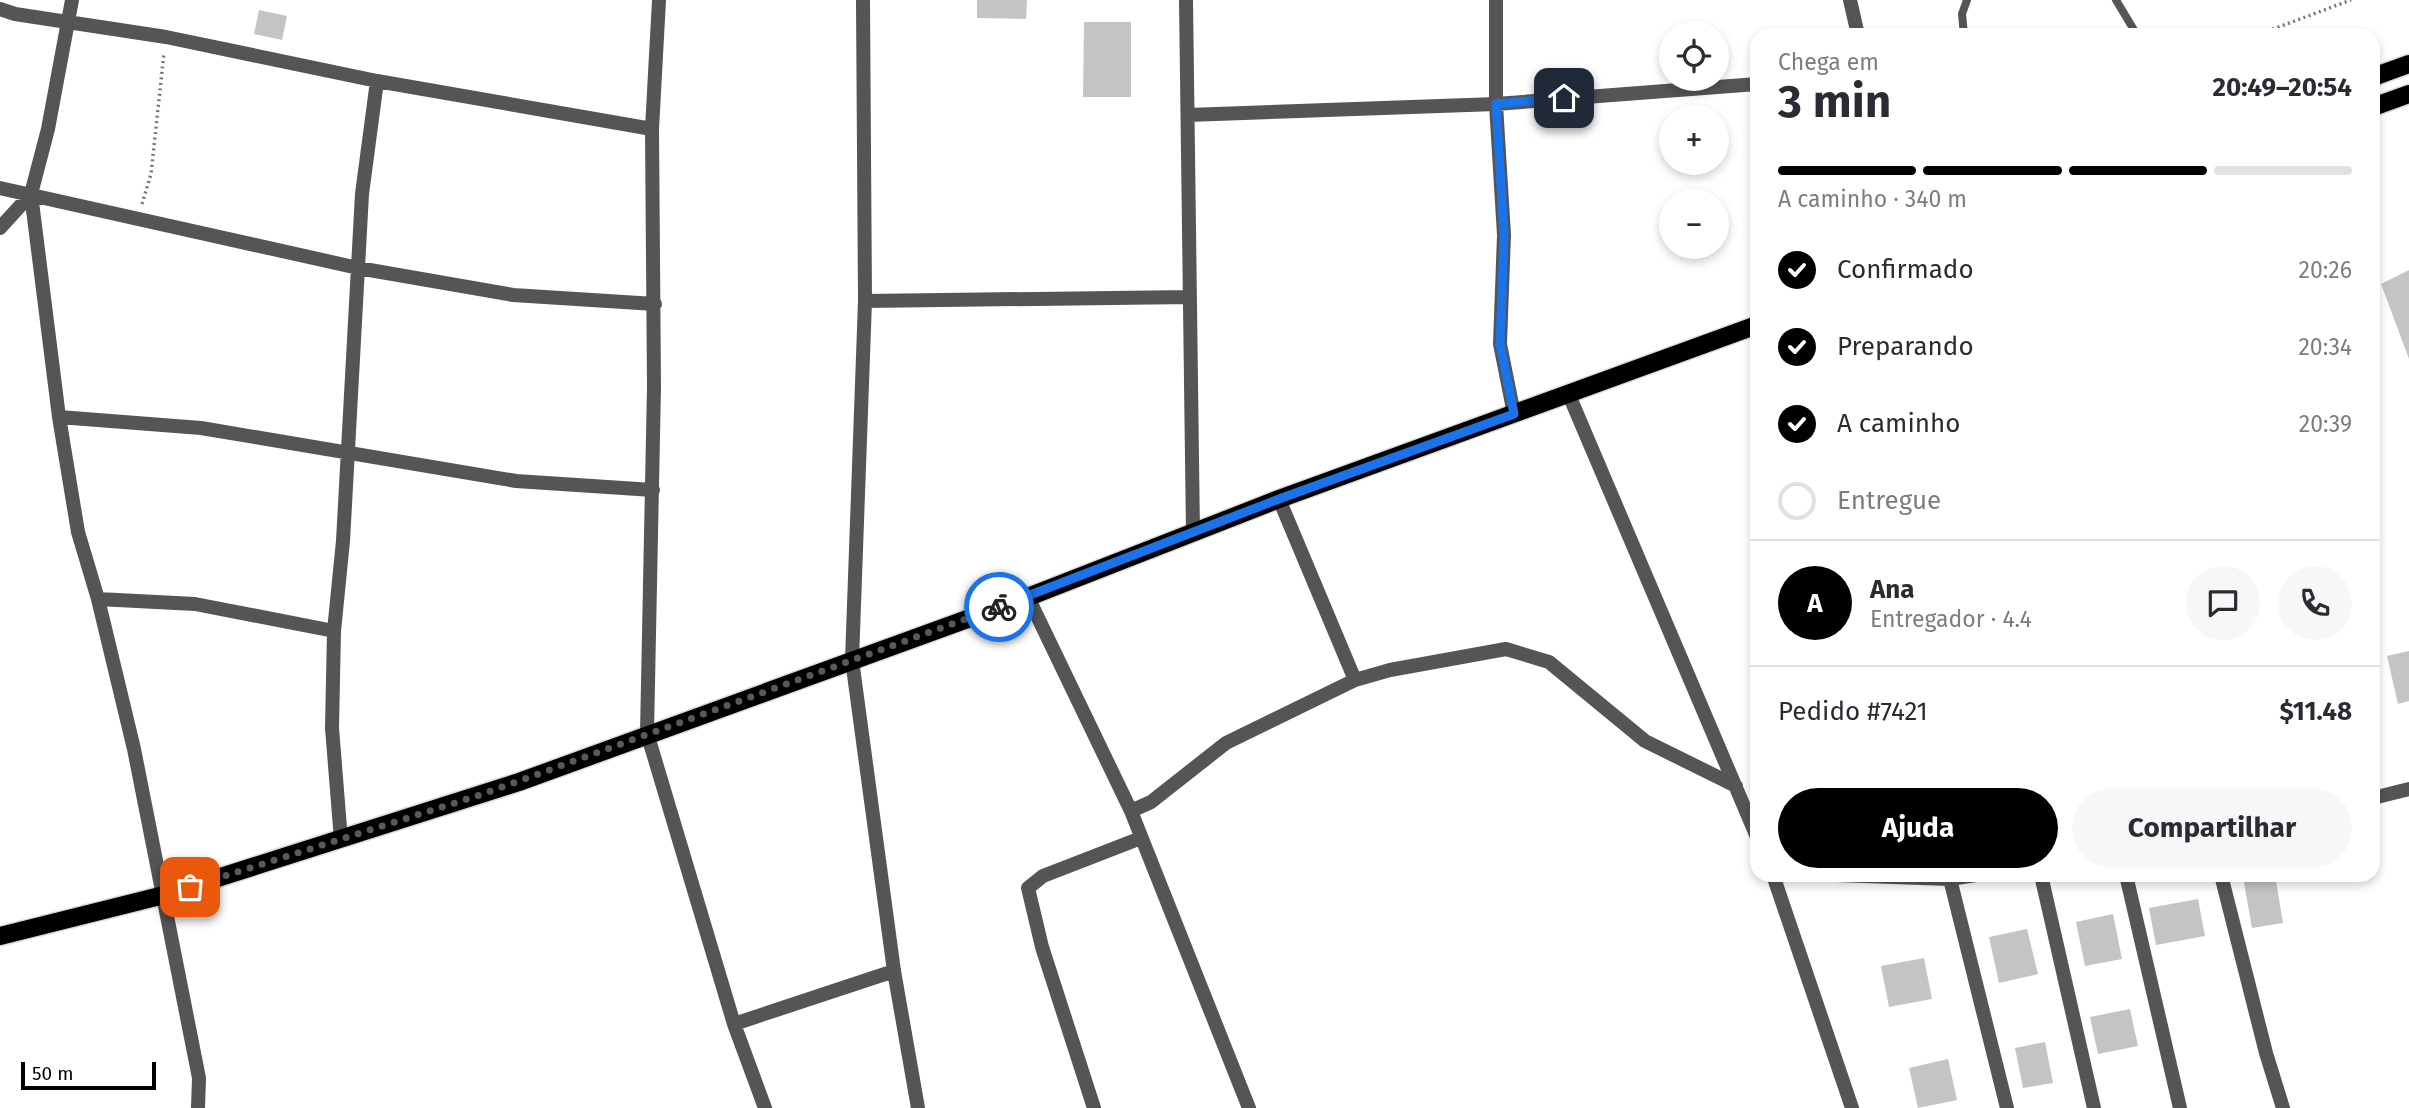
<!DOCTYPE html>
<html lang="pt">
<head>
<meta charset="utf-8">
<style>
  :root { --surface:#fff; --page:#f7f7f7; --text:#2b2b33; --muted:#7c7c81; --line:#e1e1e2; --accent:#000 }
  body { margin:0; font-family:"Fira Sans",sans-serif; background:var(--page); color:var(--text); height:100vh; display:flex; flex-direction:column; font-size:26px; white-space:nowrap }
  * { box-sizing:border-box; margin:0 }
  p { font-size:23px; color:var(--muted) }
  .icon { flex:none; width:38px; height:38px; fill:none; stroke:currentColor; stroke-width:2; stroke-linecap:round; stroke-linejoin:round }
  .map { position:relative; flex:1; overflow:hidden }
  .side { position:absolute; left:1750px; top:28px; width:630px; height:854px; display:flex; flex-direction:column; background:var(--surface); border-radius:21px; box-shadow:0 4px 10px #0003 }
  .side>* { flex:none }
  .fabs { position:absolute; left:1659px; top:21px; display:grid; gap:14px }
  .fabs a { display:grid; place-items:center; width:70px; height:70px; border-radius:50%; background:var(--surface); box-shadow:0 4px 10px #0003; font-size:35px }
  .scale { position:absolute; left:21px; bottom:18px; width:135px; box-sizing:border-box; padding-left:7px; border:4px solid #000; border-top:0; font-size:19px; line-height:24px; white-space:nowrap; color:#000; -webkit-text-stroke:5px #fff; paint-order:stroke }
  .pin { position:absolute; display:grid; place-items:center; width:60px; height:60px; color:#fff; margin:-30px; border-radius:14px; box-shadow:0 4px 10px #0006 }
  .courier { position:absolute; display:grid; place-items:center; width:70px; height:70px; margin:-35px; border:5px solid #1a73e8; border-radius:50%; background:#fff; color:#222; box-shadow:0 2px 9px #0007 }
  .overview em { font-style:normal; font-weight:700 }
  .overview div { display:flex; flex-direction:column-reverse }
  .overview { display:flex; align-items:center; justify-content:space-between; height:119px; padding:0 28px }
  h1 { font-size:46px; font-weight:700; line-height:52px }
  .bar { display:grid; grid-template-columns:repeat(4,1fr); gap:10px 7px; align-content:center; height:84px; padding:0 28px }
  .bar i { height:9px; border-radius:5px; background:var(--line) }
  .bar .on { background:var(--accent) }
  .bar p { grid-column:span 4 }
  .line { display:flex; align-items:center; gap:18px; padding:0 28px; border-top:2px solid var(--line) }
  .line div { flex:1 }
  .round { display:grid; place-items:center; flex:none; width:74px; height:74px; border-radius:37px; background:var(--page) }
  ol { padding:0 28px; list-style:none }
  li { display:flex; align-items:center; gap:21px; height:77px }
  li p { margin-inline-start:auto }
  li .icon { padding:7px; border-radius:50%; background:var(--accent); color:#fff; stroke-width:4 }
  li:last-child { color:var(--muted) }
  li i { width:38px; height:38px; border:4px solid var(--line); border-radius:50% }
  .cta { display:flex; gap:14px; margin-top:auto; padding:14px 28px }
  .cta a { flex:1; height:80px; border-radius:42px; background:var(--accent); color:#fff; font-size:28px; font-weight:700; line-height:80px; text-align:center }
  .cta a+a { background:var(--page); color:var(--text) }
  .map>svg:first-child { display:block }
  .building { fill:#c4c4c4 }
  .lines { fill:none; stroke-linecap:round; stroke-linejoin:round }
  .primary-casing { stroke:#dbdbdb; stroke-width:21 }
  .path { stroke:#777; stroke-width:3.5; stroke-dasharray:2 3.5; stroke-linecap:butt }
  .lane { stroke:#555; stroke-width:8 }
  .street { stroke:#555; stroke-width:14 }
  .primary { stroke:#000; stroke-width:18 }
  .done { stroke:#595959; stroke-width:7; stroke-dasharray:0 12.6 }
  .route { stroke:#1a73e8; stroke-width:9 }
</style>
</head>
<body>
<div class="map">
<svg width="2409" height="1108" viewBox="0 0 2409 1108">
  <rect width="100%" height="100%" fill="#fff"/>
  <path class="building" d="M977,0H1027L1026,19L977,18Z
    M259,10L287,16L282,40L254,34Z
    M1084,22H1131V97H1083Z
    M2409,270V359L2381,284Z
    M2409,651V701L2398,704L2387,656Z
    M2255,875H2275L2283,923L2252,928L2243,877Z
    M2198,899L2205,936L2156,945L2149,908Z
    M2113,914L2122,959L2085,966L2076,922Z
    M2027,929L2038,974L1999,983L1989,937Z
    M1924,958L1932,999L1889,1007L1881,966Z
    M2130,1009L2138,1046L2098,1054L2090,1017Z
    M2045,1042L2053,1083L2023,1088L2015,1048Z
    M1948,1059L1957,1100L1918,1108L1909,1068Z"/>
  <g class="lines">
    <defs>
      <path id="primary" d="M2373,77L2409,64
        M2373,107L2409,94
        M0,936L164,895L519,782L1028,597L1279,499L1757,325"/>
    </defs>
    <use href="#primary" class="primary-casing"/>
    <path class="path" d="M2257,35L2351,0
      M142,204L151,174L164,53"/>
    <path class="lane" d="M2116,0L2137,35
      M1964,35L1962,14L1967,0"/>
    <path class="street" d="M72,0L48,129L31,194L59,417L78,532L98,599L134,749L199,1078L198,1108
      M659,0L652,129L654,387L647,733L734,1024L765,1108
      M863,0L865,301L852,660L894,971L918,1108
      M1186,0L1193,534
      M1496,0V104L1504,235L1500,344L1514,414
      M1850,0L1858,35
      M0,9L15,14L166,37L377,81L652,129
      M1188,115L1496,104L1757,84
      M0,188L358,268L513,295L655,304
      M0,228L31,194
      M865,301L1190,297
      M1569,395L1757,837
      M59,417L201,428L516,481L653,490
      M1279,499L1355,680L1390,670L1506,649L1549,662L1645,741L1736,786
      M1028,597L1131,811L1249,1108
      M98,599L195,604L334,631
      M2373,798L2409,789
      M1131,811L1151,802L1226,743L1355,680
      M341,840L332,728L334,631L343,541L362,194L377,81
      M1773,875L1852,1108
      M1836,875L1950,879L1976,875
      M2041,875L2094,1108
      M2126,875L2180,1108
      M2221,875L2266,1053L2283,1108
      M1950,879L2007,1108
      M734,1024L894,971
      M1094,1108L1042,947L1028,888L1043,876L1141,838"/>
    <use href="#primary" class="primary"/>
  </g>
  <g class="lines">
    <path class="done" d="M190,887L480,795L999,607"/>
    <path class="route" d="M999,607L1279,499L1514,414L1500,344L1504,235L1496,104L1564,98"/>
  </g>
</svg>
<div class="fabs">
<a><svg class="icon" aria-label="locate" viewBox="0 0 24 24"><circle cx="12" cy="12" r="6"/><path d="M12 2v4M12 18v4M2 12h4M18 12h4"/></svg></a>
<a>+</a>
<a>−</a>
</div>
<div class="scale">50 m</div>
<div class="pin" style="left:190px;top:887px;background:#ea580c"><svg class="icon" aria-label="bag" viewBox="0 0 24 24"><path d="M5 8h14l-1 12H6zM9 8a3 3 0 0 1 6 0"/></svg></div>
<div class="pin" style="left:1564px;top:98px;background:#1f2937"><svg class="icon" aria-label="home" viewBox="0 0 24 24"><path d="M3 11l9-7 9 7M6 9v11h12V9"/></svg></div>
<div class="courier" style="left:999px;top:607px"><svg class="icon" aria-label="bike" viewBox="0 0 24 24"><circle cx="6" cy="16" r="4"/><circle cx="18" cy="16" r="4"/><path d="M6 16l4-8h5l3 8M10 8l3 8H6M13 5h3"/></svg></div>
<section class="side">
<div class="overview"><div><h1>3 min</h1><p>Chega em</p></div><em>20:49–20:54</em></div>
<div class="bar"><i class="on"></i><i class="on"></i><i class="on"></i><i></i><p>A caminho · 340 m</p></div>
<ol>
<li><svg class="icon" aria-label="check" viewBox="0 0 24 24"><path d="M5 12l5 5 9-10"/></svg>Confirmado<p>20:26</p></li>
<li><svg class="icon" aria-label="check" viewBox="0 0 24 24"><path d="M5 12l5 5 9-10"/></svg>Preparando<p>20:34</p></li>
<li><svg class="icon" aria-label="check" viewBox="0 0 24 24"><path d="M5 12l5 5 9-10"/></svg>A caminho<p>20:39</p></li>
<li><i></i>Entregue</li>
</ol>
<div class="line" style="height:126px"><b class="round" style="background:var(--accent);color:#fff">A</b><div><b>Ana</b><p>Entregador · 4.4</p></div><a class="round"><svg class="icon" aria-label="chat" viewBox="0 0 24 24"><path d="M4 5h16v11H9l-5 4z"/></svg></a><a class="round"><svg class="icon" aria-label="phone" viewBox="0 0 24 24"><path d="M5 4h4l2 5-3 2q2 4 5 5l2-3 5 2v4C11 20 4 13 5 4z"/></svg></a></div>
<div class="line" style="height:91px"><div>Pedido #7421</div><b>$11.48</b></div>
<div class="cta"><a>Ajuda</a><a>Compartilhar</a></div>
</section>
</div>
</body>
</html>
